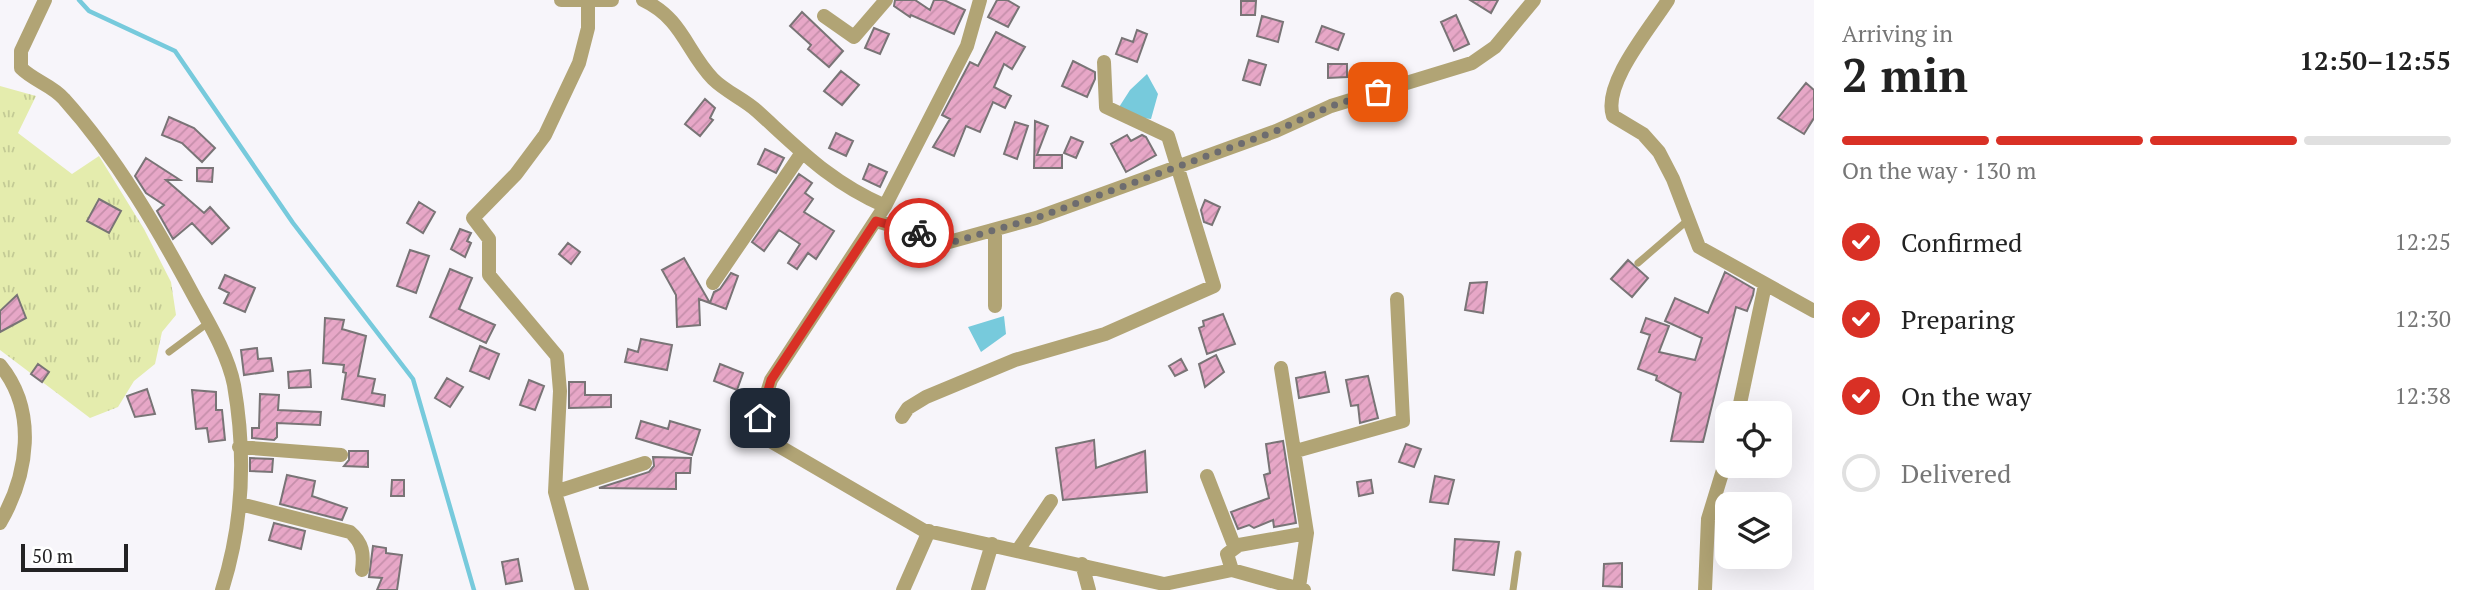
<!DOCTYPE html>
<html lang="en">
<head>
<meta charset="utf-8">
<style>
  :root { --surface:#fff; --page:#f2f2f2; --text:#222; --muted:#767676; --line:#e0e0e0; --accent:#d93025 }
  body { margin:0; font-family:"PT Serif",serif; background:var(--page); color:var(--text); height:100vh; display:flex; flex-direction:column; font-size:26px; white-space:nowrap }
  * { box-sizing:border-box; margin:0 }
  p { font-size:23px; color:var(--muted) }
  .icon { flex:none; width:38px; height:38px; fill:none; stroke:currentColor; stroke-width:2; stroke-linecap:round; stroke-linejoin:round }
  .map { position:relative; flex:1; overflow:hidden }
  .sheet { display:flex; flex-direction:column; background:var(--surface); width:665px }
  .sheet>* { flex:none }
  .tools { position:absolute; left:1715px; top:401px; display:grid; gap:14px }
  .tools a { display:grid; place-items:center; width:77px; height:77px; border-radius:14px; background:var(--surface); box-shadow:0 7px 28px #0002; font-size:35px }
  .scale { position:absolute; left:21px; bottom:18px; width:107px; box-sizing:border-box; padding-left:7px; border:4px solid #232224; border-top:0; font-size:19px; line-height:24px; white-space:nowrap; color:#232224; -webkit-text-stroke:5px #fff; paint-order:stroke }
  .pin { position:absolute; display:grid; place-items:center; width:60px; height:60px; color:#fff; margin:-30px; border-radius:14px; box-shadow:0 4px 10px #0006 }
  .courier { position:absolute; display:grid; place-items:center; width:70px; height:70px; margin:-35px; border:5px solid #d93025; border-radius:50%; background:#fff; color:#222; box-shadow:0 2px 9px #0007 }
  .overview em { font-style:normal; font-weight:700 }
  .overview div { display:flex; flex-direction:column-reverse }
  .overview { display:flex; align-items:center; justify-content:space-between; height:119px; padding:0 28px }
  h1 { font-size:46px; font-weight:700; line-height:52px }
  .bar { display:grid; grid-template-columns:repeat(4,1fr); gap:10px 7px; align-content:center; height:84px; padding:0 28px }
  .bar i { height:9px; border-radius:5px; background:var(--line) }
  .bar .active { background:var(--accent) }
  .bar p { grid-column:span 4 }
  ol { padding:0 28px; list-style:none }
  li { display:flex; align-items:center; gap:21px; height:77px }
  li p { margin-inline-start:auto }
  li .icon { padding:7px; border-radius:50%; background:var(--accent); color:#fff; stroke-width:4 }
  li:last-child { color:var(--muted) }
  li i { width:38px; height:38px; border:4px solid var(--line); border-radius:50% }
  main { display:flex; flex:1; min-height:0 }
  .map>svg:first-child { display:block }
  .grass { fill:url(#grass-tufts) }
  .water { fill:#77cadc }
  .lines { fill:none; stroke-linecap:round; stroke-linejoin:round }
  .stream { stroke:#77cadc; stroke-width:4.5 }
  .building { fill:url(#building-hatch); stroke:#797476; stroke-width:2 }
  .lane { stroke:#b1a475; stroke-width:7 }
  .street { stroke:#b1a475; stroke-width:14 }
  .done { stroke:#6d6c6f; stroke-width:7; stroke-dasharray:0 12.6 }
  .route { stroke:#d93025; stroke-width:9 }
</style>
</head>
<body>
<main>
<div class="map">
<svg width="1814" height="590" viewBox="0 0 1814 590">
  <defs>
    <pattern id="grass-tufts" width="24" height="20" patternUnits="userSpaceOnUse" patternTransform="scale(1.75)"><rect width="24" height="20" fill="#e4ecad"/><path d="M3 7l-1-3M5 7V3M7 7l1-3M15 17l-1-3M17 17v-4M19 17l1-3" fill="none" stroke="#c3ca95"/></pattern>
    <pattern id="building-hatch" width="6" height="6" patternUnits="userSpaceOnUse" patternTransform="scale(1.75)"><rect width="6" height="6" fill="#e7a7c7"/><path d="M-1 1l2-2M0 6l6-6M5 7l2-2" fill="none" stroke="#c68fab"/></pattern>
  </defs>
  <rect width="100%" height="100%" fill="#f7f5fa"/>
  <path class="grass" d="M0,86L36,96L18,133L72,174L99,156L144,229L171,282L176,315L162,332L155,364L134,381L118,407L90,418L0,350Z"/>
  <path class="water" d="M1147,74L1158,94L1151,119L1114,115L1130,90Z
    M1004,316L1006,334L981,352L968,327Z"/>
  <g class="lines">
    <path class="stream" d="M79,0L89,11L175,51L293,223L413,379L474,590"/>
  </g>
  <path class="building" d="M895,0H915L930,10L934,0H944L965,10L954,34L911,15L910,17L894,6Z
    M997,0H1007L1019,7L1008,27L988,17Z
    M1470,0H1498L1491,13Z
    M1241,1H1256L1255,15H1241Z
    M802,12L843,51L829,67L808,49L811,45L790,26Z
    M1456,15L1469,44L1454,51L1441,22Z
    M1262,16L1283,22L1278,42L1257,36Z
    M1322,26L1344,34L1338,50L1316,42Z
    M874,28L889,34L880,54L865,48Z
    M1137,30L1147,34L1137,62L1116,54L1122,38L1133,42Z
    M996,32L1025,47L1012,69L1004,64L994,87L1011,96L1005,108L993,102L980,132L966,126L954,156L933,147L950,119L942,115L970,62L978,66Z
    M1249,60L1266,65L1260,85L1243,80Z
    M1073,61L1095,72V79L1087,97L1062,86Z
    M1328,64H1347V77L1328,78Z
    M841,71L859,85L842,105L824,91Z
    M1806,83L1814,90V118L1804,134L1778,118Z
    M705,99L715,108L710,118L713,120L700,136L685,124Z
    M169,117L194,128L215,148L202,162L182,143L162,135Z
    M1035,121L1048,126L1037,155H1062V168H1034Z
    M1015,122L1028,126L1017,159L1004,154Z
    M836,133L853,141L846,156L829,148Z
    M1127,135L1131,141L1142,135L1146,137L1156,155L1126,172L1111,144Z
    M1071,137L1083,142L1076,158L1064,153Z
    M765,149L784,158L776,173L758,164Z
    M146,158L180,180H166L204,213L210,207L229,228L212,244L192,223L173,239L157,211L164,205L146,193L135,176Z
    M869,164L887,172L880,187L863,179Z
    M197,168H213L212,182L197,181Z
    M799,174L812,183L805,193L813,199L804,212L834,231L816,259L808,253L797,269L788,263L800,244L779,230L764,251L752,242Z
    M99,199L121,211L109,233L87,221Z
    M1205,200L1220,207L1212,225L1204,222L1201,210Z
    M419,202L435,212L423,233L407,223Z
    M460,229L471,233L467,241L471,243L465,257L451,249Z
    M568,243L580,252L571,264L559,254Z
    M410,250L429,256L416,293L397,286Z
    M684,258L710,303L699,299L700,325L677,327L676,295L662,270Z
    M1628,260L1648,278L1632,297L1611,279Z
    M450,269L472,278L459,309L495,325L486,343L430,317Z
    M1725,272L1754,289L1753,295L1747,311L1736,307L1703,442L1671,441L1681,393L1656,380L1657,376L1638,369L1650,335L1641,332L1646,318L1669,326L1659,352L1695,360L1702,338L1665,321L1675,298L1708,313Z
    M731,273L738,276L726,309L710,303L714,292L720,289Z
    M225,275L255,288L245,312L224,303L229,293L219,288Z
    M1487,282L1483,313L1465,310L1470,283Z
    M17,295L26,318L0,332V311Z
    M1223,314L1235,344L1207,354L1199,328L1204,326L1203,321Z
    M325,318L344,320L342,329L366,336L358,376L375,379L372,393L385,395L384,406L342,399L346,373L343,372L344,365L323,363Z
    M641,339L672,345L667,370L625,362L628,349L638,352Z
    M480,346L499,354L489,379L470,371Z
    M257,348L258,359L271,358L273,371L244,375L241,350Z
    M1216,355L1224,372L1205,387L1199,364Z
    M1181,359L1187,370L1175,376L1169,366Z
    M38,364L49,372L42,382L31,374Z
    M720,364L743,373L737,390L714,381Z
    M310,370L311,387L289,388L288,372Z
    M1325,372L1329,392L1299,398L1296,378Z
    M1368,376L1378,418L1360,423L1358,405L1351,406L1346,380Z
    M447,378L463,387L450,407L435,398Z
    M529,380L544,386L535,410L520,405Z
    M569,382H585V395H611V407L569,408Z
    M147,389L155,414L135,417L127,396Z
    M192,390L216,392V410H222L225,440L209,442L207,428L196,429Z
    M260,394L279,395L278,410L321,412L320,425L277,423V437L274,440L252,438V428H259Z
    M641,421L668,429L670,421L700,430L692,455L636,438Z
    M1094,440L1096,468L1145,451L1147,492L1063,500L1056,448Z
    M1283,441L1296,523L1274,527L1273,520L1254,528L1249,525L1238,529L1231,512L1269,498L1264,475L1270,473L1266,444Z
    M1406,444L1421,449L1414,467L1399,462Z
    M349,451H368V467L344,466L349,460Z
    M653,457L691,458L690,473H676V489L599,488L649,472L654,466Z
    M250,458L273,459L272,472L250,471Z
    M287,475L315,481L312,496L347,508L342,520L280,504Z
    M1435,476L1454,480L1448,504L1430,502Z
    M392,480H404V496H391Z
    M1371,480L1373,493L1359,496L1357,482Z
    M274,523L305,531L301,549L269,540Z
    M1455,539L1499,542L1494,575L1453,570Z
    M373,546L386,548V553L402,555L397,590H377L382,578L369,577Z
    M518,559L522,581L506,584L502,562Z
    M1622,563V587L1603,586L1604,564Z"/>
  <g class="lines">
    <path class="lane" d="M1638,263L1688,220
      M169,352L208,323
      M1513,590L1518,554"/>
    <path class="street" d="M45,0L21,51V68C34,81 52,85 64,99C117,158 158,229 195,298C210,325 228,355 234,385C246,454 243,524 222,590
      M561,0H612
      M643,0C683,19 686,51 713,79C726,92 744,99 757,111C800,150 830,182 885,206
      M980,0L967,46L885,206L771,380L759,418L765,438L923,530L1164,584L1232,570L1304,590
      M1668,0C1651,27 1602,84 1613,116L1643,134L1659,152L1673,179L1699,247L1814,311
      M824,16L854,37L886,0
      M876,221L949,242L1036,218L1276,131L1331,106L1472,63L1495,47L1534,0
      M713,283L801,154
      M995,306V230
      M0,365C38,411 28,475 0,523
      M1738,413L1765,285
      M902,417L908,408L926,397L1015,360L1105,334L1214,286L1168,136L1106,107L1104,62
      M239,447L341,455
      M1296,451L1403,421L1397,299
      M1207,476L1235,548
      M555,492L645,463
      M240,504L350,532C363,543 364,554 362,570
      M1018,550L1051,501
      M1082,564L1089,590
      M1232,570L1227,554L1239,545L1307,533L1281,368
      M1299,587L1307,533
      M582,590L555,492L560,391L557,356L489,275V239L473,218L516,174L545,135L579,63L588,28V0
      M903,590L929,531
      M978,590L992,544
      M1705,590L1708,519L1727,457"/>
  </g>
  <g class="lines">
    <path class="done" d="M919,233L953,242L1036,218L1276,131L1331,106L1378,92"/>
    <path class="route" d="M760,418L771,380L876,221L919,233"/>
  </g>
</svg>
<div class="tools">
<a><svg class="icon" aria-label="locate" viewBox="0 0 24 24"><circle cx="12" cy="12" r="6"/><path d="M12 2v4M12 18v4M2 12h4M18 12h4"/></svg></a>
<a><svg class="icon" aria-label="layers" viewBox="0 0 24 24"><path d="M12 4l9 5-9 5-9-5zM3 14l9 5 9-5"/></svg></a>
</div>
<div class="scale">50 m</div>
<div class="pin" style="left:1378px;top:92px;background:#ea580c"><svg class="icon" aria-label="bag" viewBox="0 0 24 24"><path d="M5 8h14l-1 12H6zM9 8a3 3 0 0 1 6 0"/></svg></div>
<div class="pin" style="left:760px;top:418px;background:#1f2937"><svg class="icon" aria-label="home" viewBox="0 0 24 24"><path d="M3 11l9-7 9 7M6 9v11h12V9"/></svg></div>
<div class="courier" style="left:919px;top:233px"><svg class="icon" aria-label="bike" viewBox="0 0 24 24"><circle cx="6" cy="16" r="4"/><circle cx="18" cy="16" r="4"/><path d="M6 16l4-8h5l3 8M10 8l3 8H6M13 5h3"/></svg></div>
</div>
<section class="sheet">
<div class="overview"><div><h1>2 min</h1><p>Arriving in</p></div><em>12:50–12:55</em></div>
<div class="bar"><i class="active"></i><i class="active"></i><i class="active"></i><i></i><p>On the way · 130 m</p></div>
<ol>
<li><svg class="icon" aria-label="check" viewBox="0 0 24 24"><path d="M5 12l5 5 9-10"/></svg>Confirmed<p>12:25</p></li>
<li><svg class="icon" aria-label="check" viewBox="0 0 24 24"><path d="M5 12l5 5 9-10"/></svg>Preparing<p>12:30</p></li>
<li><svg class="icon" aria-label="check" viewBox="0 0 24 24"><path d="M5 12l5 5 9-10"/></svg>On the way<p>12:38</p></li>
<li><i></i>Delivered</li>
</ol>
</section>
</main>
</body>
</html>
